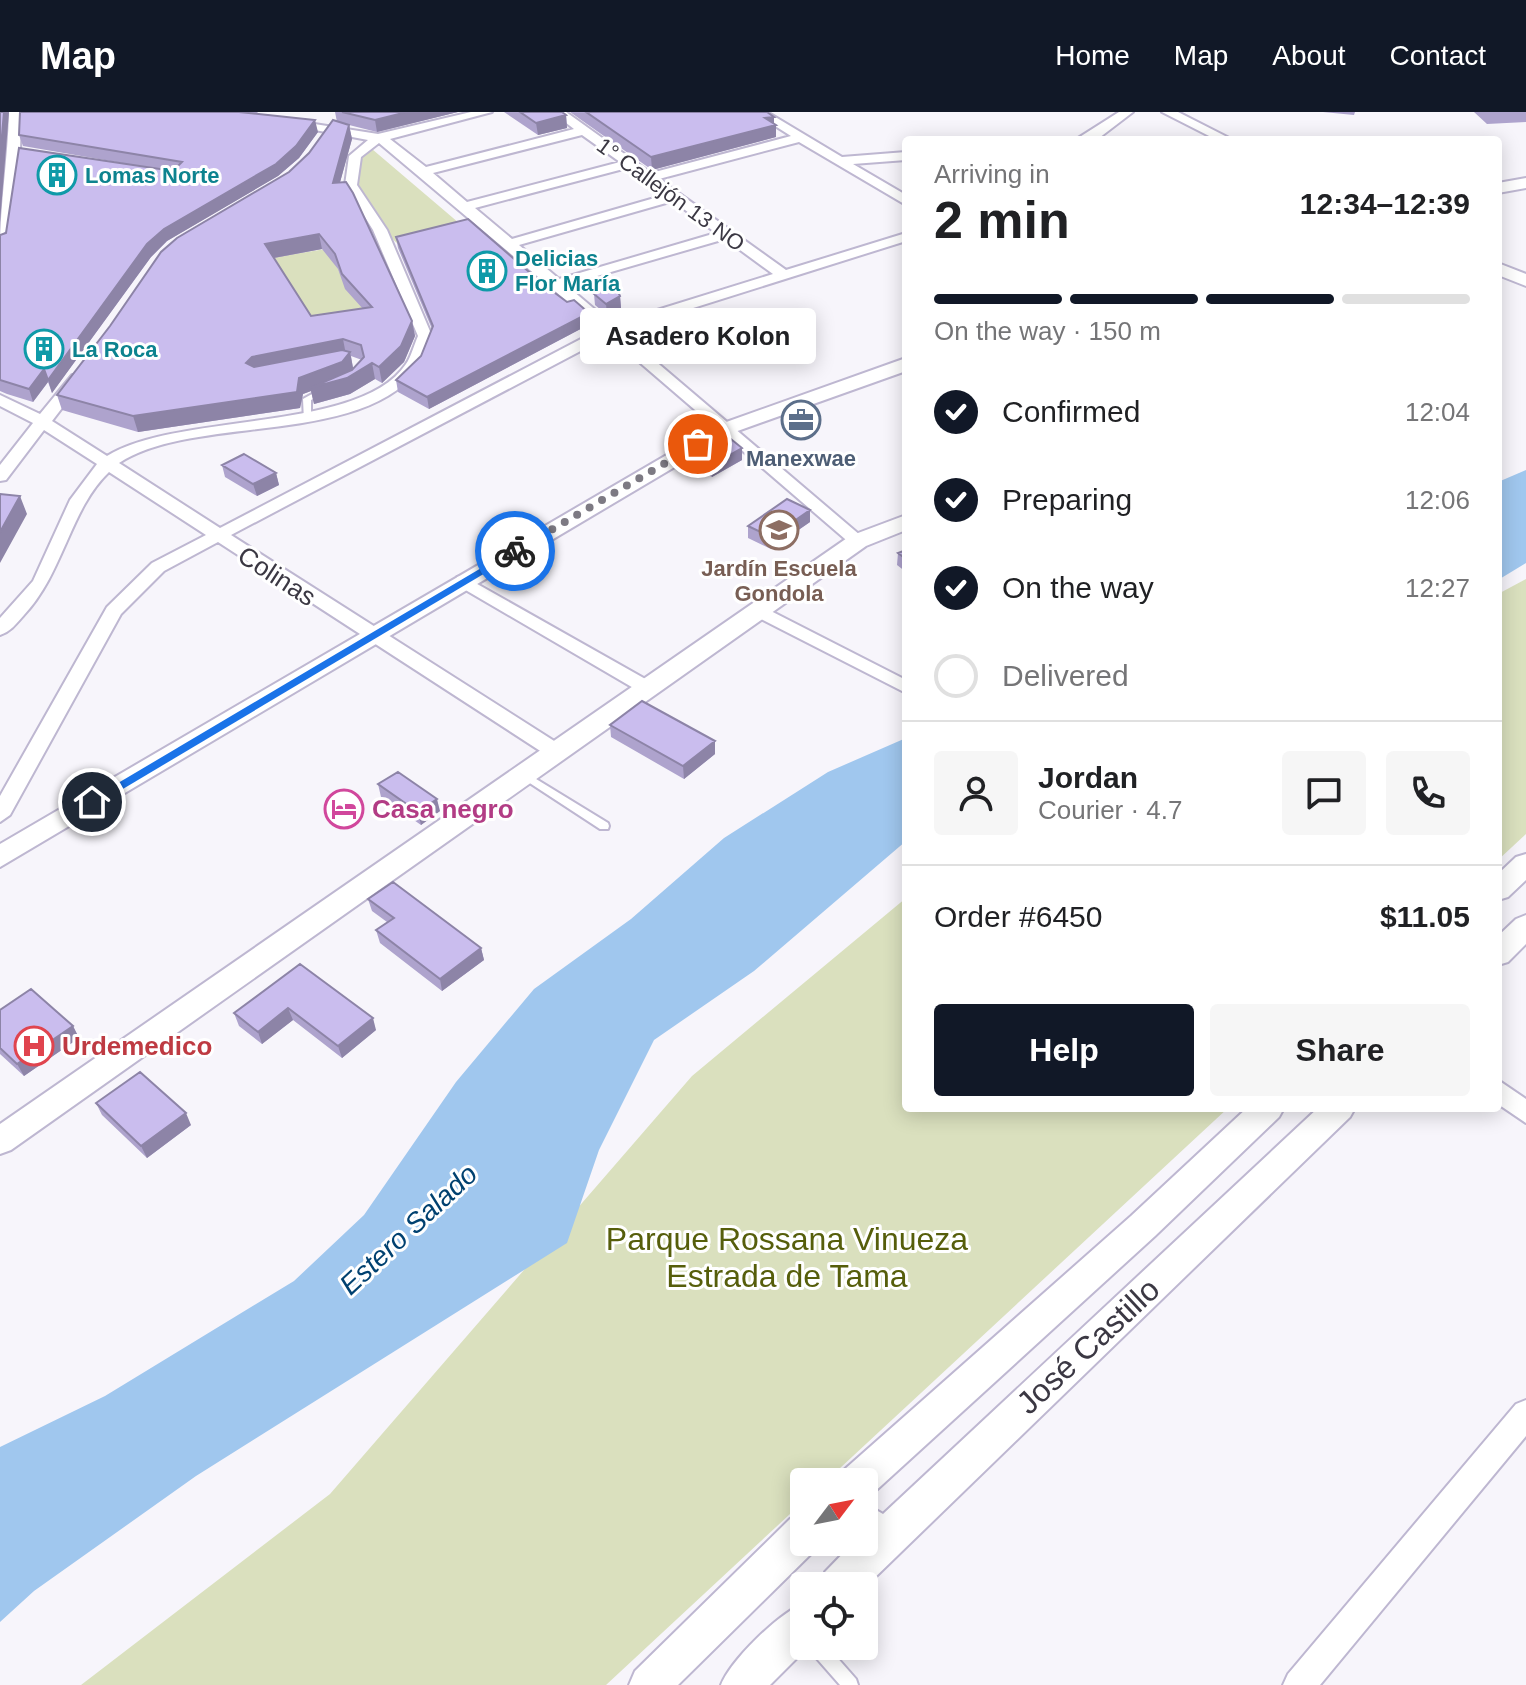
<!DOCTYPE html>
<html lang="en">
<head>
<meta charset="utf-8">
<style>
  :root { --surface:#fff; --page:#f6f6f6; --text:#202124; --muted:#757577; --line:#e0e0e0; --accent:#111827 }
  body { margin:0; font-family:Arial,sans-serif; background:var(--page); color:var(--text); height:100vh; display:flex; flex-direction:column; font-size:30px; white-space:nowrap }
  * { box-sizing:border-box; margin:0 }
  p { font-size:26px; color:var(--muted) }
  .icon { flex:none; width:44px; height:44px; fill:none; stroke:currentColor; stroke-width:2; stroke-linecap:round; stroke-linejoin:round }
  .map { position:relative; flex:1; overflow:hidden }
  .sheet { position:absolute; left:902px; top:24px; width:600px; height:976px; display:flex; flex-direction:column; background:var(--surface); border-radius:8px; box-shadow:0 4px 20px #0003 }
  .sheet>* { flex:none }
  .needle { width:52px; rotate:58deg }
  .buttons { position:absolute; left:790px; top:1356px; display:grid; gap:16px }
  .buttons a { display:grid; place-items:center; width:88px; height:88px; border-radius:8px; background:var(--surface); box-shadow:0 4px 20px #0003; font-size:40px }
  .pin { position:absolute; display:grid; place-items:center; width:68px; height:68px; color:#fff; margin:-34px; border:4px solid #fff; border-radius:50%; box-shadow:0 2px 8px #0007 }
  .courier { position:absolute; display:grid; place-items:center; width:80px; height:80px; margin:-40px; border:6px solid #1a73e8; border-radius:50%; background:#fff; color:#222; box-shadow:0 2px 10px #0007 }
  .bubble { position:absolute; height:56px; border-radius:8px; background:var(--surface); box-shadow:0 4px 20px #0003; font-size:26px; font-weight:700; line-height:56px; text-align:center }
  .summary em { font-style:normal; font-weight:700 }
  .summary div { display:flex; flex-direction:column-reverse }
  .summary { display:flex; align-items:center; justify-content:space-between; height:136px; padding:0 32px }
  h1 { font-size:52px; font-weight:700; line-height:60px }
  .bar { display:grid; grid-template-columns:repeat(4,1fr); gap:12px 8px; align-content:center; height:96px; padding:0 32px }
  .bar i { height:10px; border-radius:6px; background:var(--line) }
  .bar .selected { background:var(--accent) }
  .bar p { grid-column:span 4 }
  .line { display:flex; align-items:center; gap:20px; padding:0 32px; border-top:2px solid var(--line) }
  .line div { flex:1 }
  .round { display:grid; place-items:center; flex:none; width:84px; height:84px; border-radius:8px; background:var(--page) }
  ol { padding:0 32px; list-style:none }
  li { display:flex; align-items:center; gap:24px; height:88px }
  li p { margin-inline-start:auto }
  li .icon { padding:8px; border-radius:50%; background:var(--accent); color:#fff; stroke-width:4 }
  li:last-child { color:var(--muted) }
  li i { width:44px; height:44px; border:4px solid var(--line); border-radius:50% }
  .action { display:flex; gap:16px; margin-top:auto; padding:16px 32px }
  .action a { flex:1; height:92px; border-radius:8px; background:var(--accent); color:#fff; font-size:32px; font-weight:700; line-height:92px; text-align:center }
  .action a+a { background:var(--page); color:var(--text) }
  header { display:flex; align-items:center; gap:48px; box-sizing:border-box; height:112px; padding:0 40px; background:var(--accent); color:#fff }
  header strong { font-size:38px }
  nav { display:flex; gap:44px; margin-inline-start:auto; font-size:28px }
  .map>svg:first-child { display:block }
  .green { fill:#dae0be }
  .water { fill:#a0c7ee }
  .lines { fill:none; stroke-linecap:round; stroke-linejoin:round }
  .service-casing { stroke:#beb7d1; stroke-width:4 }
  .minor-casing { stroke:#beb7d1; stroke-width:4 }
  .tertiary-casing { stroke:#beb7d1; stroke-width:4 }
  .service { fill:#fff; fill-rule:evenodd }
  .minor { fill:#fff; fill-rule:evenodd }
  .tertiary { fill:#fff; fill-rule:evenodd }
  .wall { fill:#aea3cd; fill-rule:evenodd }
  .shaded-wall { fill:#8d84a7 }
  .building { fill:#cabdee; stroke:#8d84a7; stroke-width:2; fill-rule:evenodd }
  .route { fill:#1a73e8 }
  .done { stroke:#7d7a83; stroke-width:8; stroke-dasharray:0 14.4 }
  .labels { text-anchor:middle; stroke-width:6; stroke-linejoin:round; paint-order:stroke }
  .far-culture-label { font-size:22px; font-weight:bold; fill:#0d838f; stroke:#fff; text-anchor:start }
  .far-street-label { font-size:22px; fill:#3b3843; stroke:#fff }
  .far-service-label { font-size:22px; font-weight:bold; fill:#4e5e75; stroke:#fff }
  .far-education-label { font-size:22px; font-weight:bold; fill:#785e54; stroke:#fff }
  .street-label { font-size:26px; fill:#3b3843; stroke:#fff }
  .hotel-label { font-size:26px; font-weight:bold; fill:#b23c85; stroke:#fff; text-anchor:start }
  .health-label { font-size:26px; font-weight:bold; fill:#be3a42; stroke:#fff; text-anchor:start }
  .water-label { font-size:28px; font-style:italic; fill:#004170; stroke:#fff }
  .near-park-label { font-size:32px; fill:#565e0b; stroke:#fff }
  .near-street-label { font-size:32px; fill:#3b3843; stroke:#fff }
</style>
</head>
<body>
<header>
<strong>Map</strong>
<nav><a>Home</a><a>Map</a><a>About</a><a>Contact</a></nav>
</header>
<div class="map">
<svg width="1526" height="1573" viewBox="0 0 1526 1573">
  <rect width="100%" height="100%" fill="#f7f5fb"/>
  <path class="green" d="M372,37L466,117L400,134L384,119L355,72L360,43Z
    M332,136L390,175L371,207L314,220L269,146Z
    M1526,467V722L1498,748V482Z
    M906,786V996H1228L825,1370H804V1389L606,1573H81L330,1382L692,964Z"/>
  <path class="water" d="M1526,358V451L1498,468V370Z
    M906,626V729L754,859L654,928L599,1038L567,1131L196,1364L34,1479L0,1510V1335L105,1284L294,1169L364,1103L456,970L534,877L631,807L724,726L828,660Z"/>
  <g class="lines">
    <defs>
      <path id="service" d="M321,277L328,279L311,288V307L304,309L303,287Z
        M523,659L608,711L609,714L608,717H600L519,664L518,662L519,660Z
        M809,1534H827L856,1567L858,1573H840L811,1540Z"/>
      <path id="minor" d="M9,0H21L20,40L7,133L0,137C0,91 8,46 9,0Z
        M471,0H492L390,27L426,55L574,17L552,0H566L651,61L791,24L753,0H767L842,45L906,40V48L853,52L906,83V93L799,30L659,67L786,158L906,121V129L620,219L867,429L864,433H852L609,224L231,423L562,634L565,639L562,644H548L218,430L164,459L121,502L10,703L0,710V684L107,495L152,451L206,423L109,360C70,397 64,460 24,503C17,511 10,520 0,523V506L33,469L70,388L97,352L44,318L6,368L0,369V353L33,311L0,294V283L40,302L72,263H82L85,266L52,309L107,344C178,300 360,321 406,252C411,245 414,233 418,224L373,118L345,73L349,44L368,28L283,12L289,8L378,22ZM582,23L620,50L467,90L433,61ZM379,31L600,217L220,416L119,351C194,302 358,335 418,258C425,249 428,234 432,224L387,118L357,73L361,45ZM627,56L665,83L512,127L475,96ZM673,89L716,121L559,167L519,133ZM725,127L773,162L612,212L566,173Z
        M1119,0H1133L1099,26L1075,28Z
        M1162,0H1178L1233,28H1217Z
        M463,464L656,573L659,577L649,583L642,581L457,473V465Z
        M759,493L906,568V581L753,503V495Z
        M1498,968L1526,987V1011L1498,992Z
        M1526,1288V1324L1320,1573H1283L1288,1562L1516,1292Z"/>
      <path id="tertiary" d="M1526,66V76L1498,81V71Z
        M1498,151L1526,162V174L1498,163Z
        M906,246V259L732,321L0,755V732L718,313Z
        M906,403V418L866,434L11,1038L0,1042V1012L850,424Z
        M1526,742V768L1508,785L1498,788V762L1516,745Z
        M1526,803V832L1508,850L1498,853V824L1516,807Z
        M1247,996H1284L1279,1005L1155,1124L871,1383L864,1386V1370H839L845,1357L1131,1104Z
        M1318,996H1355L1350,1005L864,1476L819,1474L825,1460L854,1430H864V1391L883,1402Z
        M804,1402V1430H819L818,1435L678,1573H629L635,1559L790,1407Z
        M804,1491V1534H809L770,1573H721C731,1548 778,1502 804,1491Z"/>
    </defs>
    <use href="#service" class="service-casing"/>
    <use href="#minor" class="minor-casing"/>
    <use href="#tertiary" class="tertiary-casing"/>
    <use href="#service" class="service"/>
    <use href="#minor" class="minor"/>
    <use href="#tertiary" class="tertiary"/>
  </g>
  <path class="wall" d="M20,0H258L257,1L318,20L299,46L278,64L167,129L151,145L52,281L48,270L33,290L7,282L0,279V123L122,51L23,34L19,23Z
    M335,0H458L377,20L349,13L352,27L340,70L412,209L415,224L404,250L382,271L375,267L350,282L314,292L311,279L303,282L300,296L138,320L62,298L57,283L309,41L337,10ZM322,137L338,157L345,177L363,197L311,204L274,146ZM351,244L362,248L351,259L353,256Z
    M504,0H562L566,3L567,16L538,23Z
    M570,0H767L774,11L776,25L652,58Z
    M1323,0H1355L1354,3Z
    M1474,0H1526V10L1487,12Z
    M396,125L590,212L429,297L398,280L396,268L421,244L432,217L398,136Z
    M594,182L620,184L621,196L607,203L595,193Z
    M742,336V348L712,365L687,351L686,339Z
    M222,353L276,361L279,373L257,384L225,365Z
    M810,410L771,437L748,426V414Z
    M906,438V460L897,453L898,441Z
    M610,613L715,629V642L684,667L611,625Z
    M378,672L440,699L421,713L381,685Z
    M368,787L481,836L484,848L442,879L380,831L376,818L387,810L372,799Z
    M300,852L376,918L342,946L293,908L262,932L239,914L234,901Z
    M0,898L73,914L79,926L24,964L0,942Z
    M96,991L191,1013L147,1046L102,1003Z"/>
  <path class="shaded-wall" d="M4,0H9L0,110V46Z
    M407,0H458L377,20L375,8Z
    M566,3L567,16L538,23L536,11Z
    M774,5V13H776V25L652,58L651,45L765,6Z
    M315,8L318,20L299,46L278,64L167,129L151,145L52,281L48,268L147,132L164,117Z
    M349,13L352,27L336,85L333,71Z
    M319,122L322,137L268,147L265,132Z
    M620,184L621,196L607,203L606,192Z
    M589,201L590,212L429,297L427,285Z
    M412,209L415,224L404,250L382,271L379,255Z
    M343,227L346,243L250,267L246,251L252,245Z
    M350,240L353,256L345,265L372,251L375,267L350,282L314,292L311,279L303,282L300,296L138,320L133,304L299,266Z
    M44,257L48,270L33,290L29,277Z
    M742,336V348L712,365V353Z
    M276,361L279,373L257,384L253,372Z
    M20,384L27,402L0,451V420Z
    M810,398V410L771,437V425Z
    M715,629V642L684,667L683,654Z
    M437,687L440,699L421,713L418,700Z
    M481,836L484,848L442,879L440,867Z
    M288,896L293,908L262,932L258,920Z
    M373,906L376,918L342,946L338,934Z
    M73,914L79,926L24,964L17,952Z
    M186,1001L191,1013L147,1046L141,1034Z"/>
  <path class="building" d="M0,0H4L0,46Z
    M20,0H239L315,8L296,34L276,52L164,117L147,132L48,268L44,257L29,277L0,268V123L6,121L19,36L173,59L182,50L19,23Z
    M342,0H407L375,8Z
    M520,0H562L566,3L536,11Z
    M586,0H767L774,5L765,6L776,13L651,45Z
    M333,8L349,13L333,71L346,70L353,81L412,209L401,234L379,255L372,251L347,266L310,276L352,258L364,245L361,233L343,227L252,245L246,251L254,255L342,238L350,240L342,250L299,266L297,280L133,304L57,283L110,214L161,140L177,126L289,60L309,41ZM319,122L335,142L342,162L372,195L311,204L265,132Z
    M468,107L543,172L567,190L574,188L589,201L427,285L396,268L421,244L433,214L396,125Z
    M616,175L620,184L606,192L594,182Z
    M721,319L742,336L712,353L686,339Z
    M244,342L276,361L253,372L222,353Z
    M0,382L20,384L0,420Z
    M787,387L810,398L771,425L748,414Z
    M906,438V447L898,441Z
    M642,589L715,629L683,654L610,613Z
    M398,660L437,687L418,700L378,672Z
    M393,770L481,836L440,867L376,818L394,806L368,787Z
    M300,852L373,906L338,934L288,896L258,920L234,901Z
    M31,877L73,914L17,952L0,936V898Z
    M140,960L186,1001L141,1034L96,991Z"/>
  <path class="route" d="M515,436L519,441L96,693L86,690Z"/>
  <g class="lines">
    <path class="done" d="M515,439L698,332"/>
  </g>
  <defs>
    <symbol id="building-ring" viewBox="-11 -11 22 22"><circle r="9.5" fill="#fff" stroke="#0f9aa8" stroke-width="1.5"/><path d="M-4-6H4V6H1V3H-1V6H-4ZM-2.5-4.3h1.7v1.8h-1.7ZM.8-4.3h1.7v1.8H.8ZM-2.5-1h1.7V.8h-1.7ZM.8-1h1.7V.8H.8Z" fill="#0f9aa8"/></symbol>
    <symbol id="office-ring" viewBox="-11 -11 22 22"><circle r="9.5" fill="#fff" stroke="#5c6f8a" stroke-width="1.5"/><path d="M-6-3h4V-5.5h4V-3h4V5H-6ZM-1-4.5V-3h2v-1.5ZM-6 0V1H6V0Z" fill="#5c6f8a"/></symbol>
    <symbol id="school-ring" viewBox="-11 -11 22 22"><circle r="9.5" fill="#fff" stroke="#8d6e63" stroke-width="1.5"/><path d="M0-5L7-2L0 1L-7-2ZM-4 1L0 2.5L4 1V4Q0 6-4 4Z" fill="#8d6e63"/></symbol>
    <symbol id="hotel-ring" viewBox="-11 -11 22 22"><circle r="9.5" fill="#fff" stroke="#d1479c" stroke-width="1.5"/><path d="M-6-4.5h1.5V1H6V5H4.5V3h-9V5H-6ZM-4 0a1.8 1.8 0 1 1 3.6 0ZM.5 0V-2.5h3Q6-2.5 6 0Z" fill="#d1479c"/></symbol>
    <symbol id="hospital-ring" viewBox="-11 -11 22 22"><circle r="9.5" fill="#fff" stroke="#e0444e" stroke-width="1.5"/><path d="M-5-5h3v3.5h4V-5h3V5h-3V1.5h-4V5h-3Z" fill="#e0444e"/></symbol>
  </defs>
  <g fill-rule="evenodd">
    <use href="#building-ring" x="35" y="41" width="44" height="44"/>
    <use href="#building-ring" x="465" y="137" width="44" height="44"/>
    <use href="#building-ring" x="22" y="215" width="44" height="44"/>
    <use href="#office-ring" x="779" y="286" width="44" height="44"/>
    <use href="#school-ring" x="757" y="396" width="44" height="44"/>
    <use href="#hotel-ring" x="322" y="675" width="44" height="44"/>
    <use href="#hospital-ring" x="12" y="912" width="44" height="44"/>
  </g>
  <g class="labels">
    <g class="far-culture-label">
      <text x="85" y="71">Lomas Norte</text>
      <text x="515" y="154">Delicias<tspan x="515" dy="25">Flor María</tspan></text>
      <text x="72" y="245">La Roca</text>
    </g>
    <g class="far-street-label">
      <text transform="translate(671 82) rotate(36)" y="8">1° Callejón 13 NO</text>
    </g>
    <g class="far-service-label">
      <text x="801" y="354">Manexwae</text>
    </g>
    <g class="far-education-label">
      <text x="779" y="464">Jardín Escuela<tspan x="779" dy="25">Gondola</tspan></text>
    </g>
    <g class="street-label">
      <text transform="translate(277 464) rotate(33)" y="9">Colinas</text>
    </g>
    <g class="hotel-label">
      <text x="372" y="706">Casa negro</text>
    </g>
    <g class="health-label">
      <text x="62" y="943">Urdemedico</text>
    </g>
    <g class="water-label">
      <text transform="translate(408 1117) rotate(-43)" y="10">Estero Salado</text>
    </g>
    <g class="near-park-label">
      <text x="787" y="1138">Parque Rossana Vinueza<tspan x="787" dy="37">Estrada de Tama</tspan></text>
    </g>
    <g class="near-street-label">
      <text transform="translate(1088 1234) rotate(-43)" y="11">José Castillo</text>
    </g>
  </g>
</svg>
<div class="buttons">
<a><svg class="needle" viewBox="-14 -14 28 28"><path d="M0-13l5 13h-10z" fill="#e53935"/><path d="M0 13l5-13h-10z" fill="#757577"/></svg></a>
<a><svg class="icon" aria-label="locate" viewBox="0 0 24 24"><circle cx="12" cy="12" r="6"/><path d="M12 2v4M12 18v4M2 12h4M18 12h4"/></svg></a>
</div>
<div class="pin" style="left:698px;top:332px;background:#ea580c"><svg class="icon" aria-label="bag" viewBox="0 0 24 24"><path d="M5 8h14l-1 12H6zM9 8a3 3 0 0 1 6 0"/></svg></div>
<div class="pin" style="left:92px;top:690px;background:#1f2937"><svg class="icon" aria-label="home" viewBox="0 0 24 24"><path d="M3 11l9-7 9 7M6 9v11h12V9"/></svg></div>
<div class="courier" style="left:515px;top:439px"><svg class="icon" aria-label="bike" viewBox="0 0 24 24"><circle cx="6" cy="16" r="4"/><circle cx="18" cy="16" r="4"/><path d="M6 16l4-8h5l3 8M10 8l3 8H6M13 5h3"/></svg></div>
<div class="bubble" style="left:580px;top:196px;width:236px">Asadero Kolon</div>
<section class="sheet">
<div class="summary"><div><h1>2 min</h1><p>Arriving in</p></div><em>12:34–12:39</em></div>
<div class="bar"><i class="selected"></i><i class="selected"></i><i class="selected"></i><i></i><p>On the way · 150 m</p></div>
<ol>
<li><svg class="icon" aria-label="check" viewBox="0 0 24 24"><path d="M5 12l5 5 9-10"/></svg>Confirmed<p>12:04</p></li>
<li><svg class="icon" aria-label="check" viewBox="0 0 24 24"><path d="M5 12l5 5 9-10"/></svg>Preparing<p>12:06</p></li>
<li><svg class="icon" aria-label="check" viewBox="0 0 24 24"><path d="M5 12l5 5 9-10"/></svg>On the way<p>12:27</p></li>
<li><i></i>Delivered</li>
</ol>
<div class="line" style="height:144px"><a class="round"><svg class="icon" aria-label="person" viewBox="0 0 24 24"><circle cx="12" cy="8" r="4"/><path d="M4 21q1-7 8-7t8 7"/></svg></a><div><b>Jordan</b><p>Courier · 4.7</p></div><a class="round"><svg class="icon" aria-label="chat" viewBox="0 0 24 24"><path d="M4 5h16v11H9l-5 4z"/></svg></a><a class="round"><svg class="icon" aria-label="phone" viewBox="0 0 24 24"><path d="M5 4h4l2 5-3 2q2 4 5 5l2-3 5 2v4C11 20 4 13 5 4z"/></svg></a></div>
<div class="line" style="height:104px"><div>Order #6450</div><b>$11.05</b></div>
<div class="action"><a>Help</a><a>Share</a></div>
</section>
</div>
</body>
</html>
